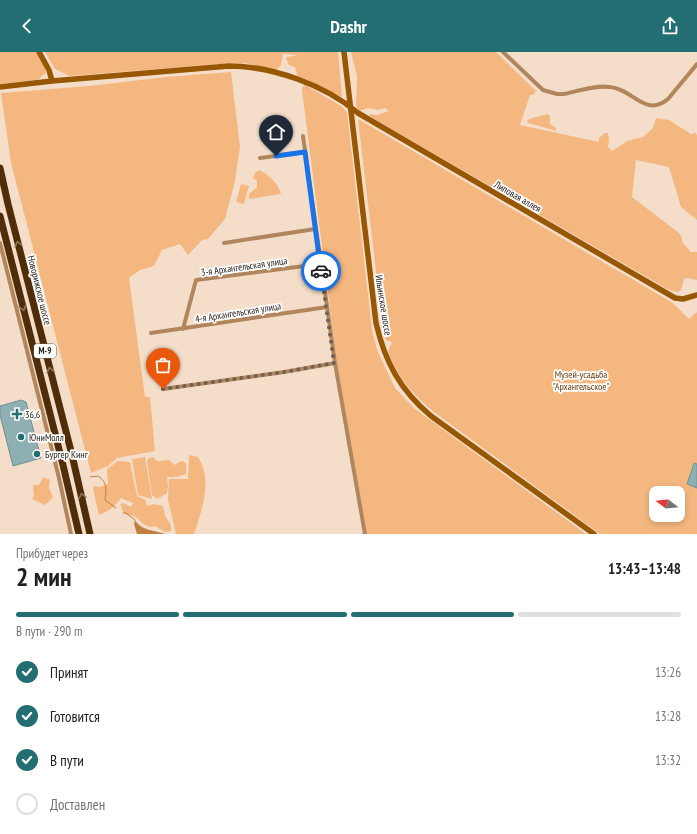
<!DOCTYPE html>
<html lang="ru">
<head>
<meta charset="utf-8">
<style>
  :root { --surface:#fff; --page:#f6f6f6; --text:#202124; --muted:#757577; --line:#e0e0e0; --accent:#226e73 }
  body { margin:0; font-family:"PT Sans Narrow",sans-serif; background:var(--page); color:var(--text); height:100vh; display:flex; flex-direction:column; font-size:15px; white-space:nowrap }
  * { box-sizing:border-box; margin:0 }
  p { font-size:13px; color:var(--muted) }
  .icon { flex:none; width:22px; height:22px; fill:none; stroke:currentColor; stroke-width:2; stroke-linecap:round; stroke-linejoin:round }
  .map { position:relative; height:482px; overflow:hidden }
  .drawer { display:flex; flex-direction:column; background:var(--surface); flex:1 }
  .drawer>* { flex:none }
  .needle { width:26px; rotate:286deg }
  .controls { position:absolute; left:649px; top:434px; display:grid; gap:8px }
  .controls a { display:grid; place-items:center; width:36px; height:36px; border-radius:8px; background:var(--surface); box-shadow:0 2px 6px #0003; font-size:20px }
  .pin { position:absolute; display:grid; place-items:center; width:34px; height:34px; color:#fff; margin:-41px -17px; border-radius:50% 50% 50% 0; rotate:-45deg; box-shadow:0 0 4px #0007 }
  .pin .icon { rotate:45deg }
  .courier { position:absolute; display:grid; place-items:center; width:40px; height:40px; margin:-20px; border:3px solid #1a73e8; border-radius:50%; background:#fff; color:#222; box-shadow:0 1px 5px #0007 }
  .summary em { font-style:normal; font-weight:600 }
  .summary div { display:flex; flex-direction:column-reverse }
  .summary { display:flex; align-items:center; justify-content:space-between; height:68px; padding:0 16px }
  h1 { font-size:26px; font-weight:600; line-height:30px }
  .bar { display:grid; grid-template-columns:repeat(4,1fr); gap:6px 4px; align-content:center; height:48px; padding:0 16px }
  .bar i { height:5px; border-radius:3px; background:var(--line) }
  .bar .on { background:var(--accent) }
  .bar p { grid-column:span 4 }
  ol { padding:0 16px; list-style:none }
  li { display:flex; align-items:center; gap:12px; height:44px }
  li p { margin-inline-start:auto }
  li .icon { padding:4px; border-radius:50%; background:var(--accent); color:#fff; stroke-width:4 }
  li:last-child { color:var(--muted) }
  li i { width:22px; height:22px; border:2px solid var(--line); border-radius:50% }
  header { display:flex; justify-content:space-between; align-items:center; height:52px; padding:0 16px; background:var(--accent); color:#fff; font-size:18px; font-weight:600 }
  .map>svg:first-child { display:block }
  .green { fill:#f4b780; fill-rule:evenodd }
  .water { fill:#c18041 }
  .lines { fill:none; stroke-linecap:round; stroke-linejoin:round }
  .stream { stroke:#c18041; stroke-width:1 }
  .building { fill:#8fb0b2; stroke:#729294 }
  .street { stroke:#b2865d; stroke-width:4 }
  .secondary { stroke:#975703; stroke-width:5.5 }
  .highway { stroke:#4f2d08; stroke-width:7 }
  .oneway { stroke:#8d765e }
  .done { stroke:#6d6054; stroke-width:4; stroke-dasharray:0 7.2 }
  .route { stroke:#1a73e8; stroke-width:5 }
  .poi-dot { fill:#226e73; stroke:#fff; stroke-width:1.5 }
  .labels { text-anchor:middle; stroke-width:3.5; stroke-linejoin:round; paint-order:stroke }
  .shield { fill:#fff; stroke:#66605b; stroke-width:1 }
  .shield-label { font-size:9px; font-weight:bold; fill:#241c15 }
  .street-label { font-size:10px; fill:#241c15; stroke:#fff }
  .park-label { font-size:10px; fill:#663b08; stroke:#fff }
  .poi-label { font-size:10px; fill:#241c15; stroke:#fff; text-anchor:start }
</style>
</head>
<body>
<header><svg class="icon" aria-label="back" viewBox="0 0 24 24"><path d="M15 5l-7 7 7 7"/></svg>Dashr<svg class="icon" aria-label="share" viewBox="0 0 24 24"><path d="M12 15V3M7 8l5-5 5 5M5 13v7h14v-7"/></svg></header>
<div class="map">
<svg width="697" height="482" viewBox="0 0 697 482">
  <rect width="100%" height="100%" fill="#f4deca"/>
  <path class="green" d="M0,0H36L45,15L46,21L37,28L0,32Z
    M45,0H338L342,45L298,26L295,15L289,13L286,7L287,5L298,3L283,2L281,13L277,18L244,11H232L70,24L55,17Z
    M351,0H496L536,39L533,43H530L520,73L599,90V86L605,81H608L609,89L608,95L612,99L627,89L643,85L653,76L656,66L669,68L691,82L695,81L697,83V168L681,155L669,115L636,108L632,145L679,181L681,184L683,191L691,200H697V228L687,226L684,227L681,238L678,240L669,238L371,65L369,62L377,63L389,59L385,56L378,58L369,56L358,59L356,52L357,24Z
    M231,20L240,95L235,129L225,167L208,187L202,188L188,203L180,192L162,198L154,214L140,218L129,226L145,345H150L155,399L117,406L108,414L91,421L11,111L1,41L89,34L166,25Z
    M305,33L341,54L347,60L372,278L377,298L395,336L415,357L586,482H367L337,312L302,38L303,34Z
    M548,62L550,65V72L555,75L557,79L528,71L527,69L529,67Z
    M358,67L673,251L689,267L697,260V482H600L434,360C414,344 396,324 388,299L392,290L386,288L382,270ZM656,441H678V463H656Z
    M259,118C269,123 278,131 281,142L249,147V142L257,135V129L253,126L255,121Z
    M241,132L249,134L244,152L236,150Z
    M189,403L198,405C213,429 202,457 194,482H176L168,448L169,427H188Z
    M145,405L152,447L138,443L132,407Z
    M153,405L157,409L169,408L175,413L181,409H183L186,412V422L176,425H167L168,435L167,441L157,447L152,443L147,409L149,406Z
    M118,409L130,410L137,444L145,448L147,454L154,452L163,454L165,464L171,473V479L165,480L155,474C146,477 142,470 136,465C132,462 128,465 124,461C122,458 122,455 120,452L123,451L131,455L133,451L121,446C115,455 109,459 99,463L93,436L94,434L100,435L108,432L107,417Z
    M43,425L50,428L49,436L53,445L45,453L32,447L34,443L33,434L34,433H39Z"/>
  <path class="water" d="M135,468C141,479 155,478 165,482H137L134,472Z"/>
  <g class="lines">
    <path class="stream" d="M90,425L98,424C108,430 106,439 105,448L116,456
      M123,461H126L135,468"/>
  </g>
  <path class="building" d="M21,348L26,350L41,406L13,414L0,363V354Z
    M694,411L697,412V436L687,432Z"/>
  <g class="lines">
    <path class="street" d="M503,0L543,38L557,42H564C578,39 595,33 610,35C633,37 645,66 668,47L697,12
      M303,84L335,311L365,482
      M260,106L305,100
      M0,191L59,426L71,482
      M224,191L315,177
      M183,277L196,228L320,212
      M151,281L327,255
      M163,337L284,320L335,311"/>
    <path class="secondary" d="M39,0L49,18L52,29
      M344,0L376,271C385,310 400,338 431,364L594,482
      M0,35L52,29L229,14C272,14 325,33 358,61L675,246L683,247L697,243"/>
    <path class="highway" d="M0,116L8,152L72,403L90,482
      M0,164L63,413L79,482"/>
  </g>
  <defs><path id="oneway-chevron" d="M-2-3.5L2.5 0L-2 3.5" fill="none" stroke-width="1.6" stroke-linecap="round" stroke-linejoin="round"/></defs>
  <g class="oneway">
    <use href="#oneway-chevron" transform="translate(18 192) rotate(-104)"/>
    <use href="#oneway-chevron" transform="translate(23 256) rotate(75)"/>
    <use href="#oneway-chevron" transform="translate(50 318) rotate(-104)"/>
    <use href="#oneway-chevron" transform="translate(82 444) rotate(-103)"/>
  </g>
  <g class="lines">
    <path class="done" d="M163,337L284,320L334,311L321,219"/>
    <path class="route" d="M276,104L305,100L321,219"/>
  </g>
  <g class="poi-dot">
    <path d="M15 356h4v4h4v4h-4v4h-4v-4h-4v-4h4z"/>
    <circle cx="21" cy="385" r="4"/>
    <circle cx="37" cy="402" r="4"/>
  </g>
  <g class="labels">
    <rect class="shield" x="34" y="292" width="22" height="14" rx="3"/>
    <g class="shield-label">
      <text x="45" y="302">М-9</text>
    </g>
    <g class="street-label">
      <text transform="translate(518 144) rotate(30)" y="4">Липовая аллея</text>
      <text transform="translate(244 214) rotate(-8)" y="4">3-я Архангельская улица</text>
      <text transform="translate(40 238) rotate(76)" y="4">Новорижское шоссе</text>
      <text transform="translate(384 253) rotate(81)" y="4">Ильинское шоссе</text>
      <text transform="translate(238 260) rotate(-9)" y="4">4-я Архангельская улица</text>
    </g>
    <g class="park-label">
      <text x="581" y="326">Музей-усадьба<tspan x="581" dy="12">"Архангельское"</tspan></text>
    </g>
    <g class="poi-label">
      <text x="25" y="366">36,6</text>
      <text x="29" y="389">ЮниМолл</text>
      <text x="45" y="406">Бургер Кинг</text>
    </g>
  </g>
</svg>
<div class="controls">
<a><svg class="needle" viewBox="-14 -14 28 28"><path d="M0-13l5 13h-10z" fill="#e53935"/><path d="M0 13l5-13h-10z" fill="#757577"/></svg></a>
</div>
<div class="pin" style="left:163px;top:337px;background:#ea580c"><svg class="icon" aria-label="bag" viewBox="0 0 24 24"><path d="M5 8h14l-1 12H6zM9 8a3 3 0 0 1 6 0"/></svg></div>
<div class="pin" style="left:276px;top:104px;background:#1f2937"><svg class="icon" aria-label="home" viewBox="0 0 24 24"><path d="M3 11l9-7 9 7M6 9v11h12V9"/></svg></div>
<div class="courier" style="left:321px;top:219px"><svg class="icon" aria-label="car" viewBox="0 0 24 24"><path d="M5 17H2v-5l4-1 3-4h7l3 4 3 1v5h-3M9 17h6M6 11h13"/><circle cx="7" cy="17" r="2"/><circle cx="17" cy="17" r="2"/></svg></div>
</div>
<section class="drawer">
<div class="summary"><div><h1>2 мин</h1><p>Прибудет через</p></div><em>13:43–13:48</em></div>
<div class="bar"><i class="on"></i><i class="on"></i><i class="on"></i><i></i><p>В пути · 290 m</p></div>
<ol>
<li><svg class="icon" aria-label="check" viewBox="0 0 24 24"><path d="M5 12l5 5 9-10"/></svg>Принят<p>13:26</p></li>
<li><svg class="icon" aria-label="check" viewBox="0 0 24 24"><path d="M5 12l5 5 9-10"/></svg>Готовится<p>13:28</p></li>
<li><svg class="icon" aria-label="check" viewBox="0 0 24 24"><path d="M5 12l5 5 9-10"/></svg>В пути<p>13:32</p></li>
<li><i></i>Доставлен</li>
</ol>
</section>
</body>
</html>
